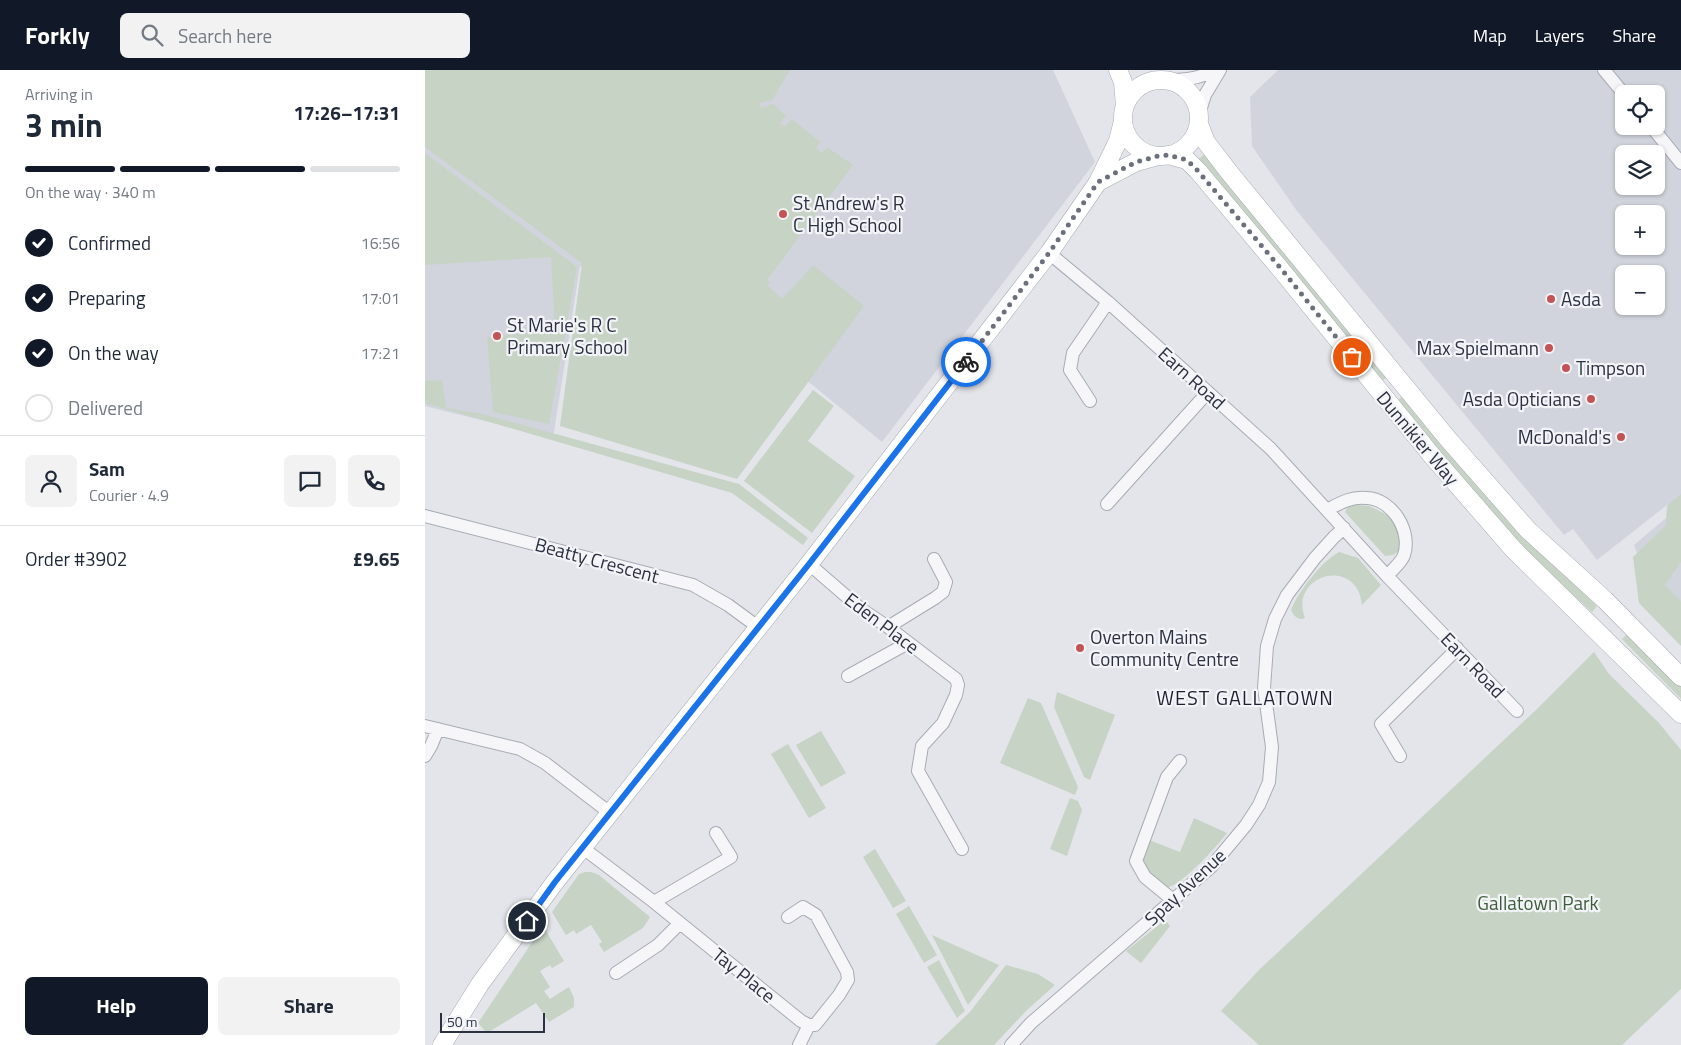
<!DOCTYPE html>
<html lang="en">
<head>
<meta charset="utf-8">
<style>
  :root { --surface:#fff; --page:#f2f2f3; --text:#1f2937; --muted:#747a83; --line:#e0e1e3; --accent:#111827 }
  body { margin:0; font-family:"Titillium Web",sans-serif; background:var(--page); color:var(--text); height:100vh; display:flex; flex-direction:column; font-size:19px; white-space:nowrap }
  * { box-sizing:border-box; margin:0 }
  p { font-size:16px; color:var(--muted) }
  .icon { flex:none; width:28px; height:28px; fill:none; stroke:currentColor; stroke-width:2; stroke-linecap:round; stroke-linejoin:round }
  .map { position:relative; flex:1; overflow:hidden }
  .details { display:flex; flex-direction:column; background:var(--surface); width:425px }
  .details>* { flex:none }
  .controls { position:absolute; left:1190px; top:15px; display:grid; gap:10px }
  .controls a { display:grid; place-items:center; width:50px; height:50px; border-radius:8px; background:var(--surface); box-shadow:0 1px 4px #0004; font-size:25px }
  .scale { position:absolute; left:15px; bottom:12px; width:105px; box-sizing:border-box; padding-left:5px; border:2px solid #2c3141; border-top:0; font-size:14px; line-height:18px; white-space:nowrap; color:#2c3141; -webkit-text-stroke:4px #f3f4f7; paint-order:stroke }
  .pin { position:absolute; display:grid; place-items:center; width:42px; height:42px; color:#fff; margin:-21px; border:2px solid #fff; border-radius:50%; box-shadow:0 1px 5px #0007 }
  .courier { position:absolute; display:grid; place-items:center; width:50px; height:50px; margin:-25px; border:4px solid #1a73e8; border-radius:50%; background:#fff; color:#222; box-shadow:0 1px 6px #0007 }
  .headline em { font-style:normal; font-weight:700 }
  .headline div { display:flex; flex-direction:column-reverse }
  .headline { display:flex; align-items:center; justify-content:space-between; height:85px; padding:0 25px }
  h1 { font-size:32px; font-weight:700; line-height:38px }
  .bar { display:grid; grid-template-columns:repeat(4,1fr); gap:8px 5px; align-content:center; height:60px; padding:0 25px }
  .bar i { height:6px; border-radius:4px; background:var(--line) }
  .bar .current { background:var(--accent) }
  .bar p { grid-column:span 4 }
  .line { display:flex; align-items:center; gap:12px; padding:0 25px; border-top:1px solid var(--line) }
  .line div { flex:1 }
  .round { display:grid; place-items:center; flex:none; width:52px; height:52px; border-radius:8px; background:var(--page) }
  ol { padding:0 25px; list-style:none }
  li { display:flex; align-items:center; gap:15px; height:55px }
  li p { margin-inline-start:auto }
  li .icon { padding:5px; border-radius:50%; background:var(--accent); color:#fff; stroke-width:4 }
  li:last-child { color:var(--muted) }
  li i { width:28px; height:28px; border:2px solid var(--line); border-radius:50% }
  .button { display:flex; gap:10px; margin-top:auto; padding:10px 25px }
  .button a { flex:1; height:58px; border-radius:8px; background:var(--accent); color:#fff; font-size:20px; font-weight:700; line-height:58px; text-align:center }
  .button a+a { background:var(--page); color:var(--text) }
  header { display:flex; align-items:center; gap:30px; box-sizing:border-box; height:70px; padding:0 25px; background:var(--accent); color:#fff }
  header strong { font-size:24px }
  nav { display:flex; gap:28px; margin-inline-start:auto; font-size:18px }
  .search { width:350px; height:45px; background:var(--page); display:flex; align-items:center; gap:12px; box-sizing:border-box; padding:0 18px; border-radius:8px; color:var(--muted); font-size:19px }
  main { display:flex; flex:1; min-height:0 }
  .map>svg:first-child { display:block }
  .built { fill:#d1d4dc; fill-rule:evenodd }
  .green { fill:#c7d3c5 }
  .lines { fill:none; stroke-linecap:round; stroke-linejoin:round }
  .street-casing { stroke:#a8abb4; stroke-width:14 }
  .secondary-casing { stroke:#a8abb4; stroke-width:19 }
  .street { stroke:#f6f6f9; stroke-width:12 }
  .secondary { stroke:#fff; stroke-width:18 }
  .done { stroke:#6c707c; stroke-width:5; stroke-dasharray:0 9 }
  .route { stroke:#1a73e8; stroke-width:6 }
  .poi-dot { fill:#c45355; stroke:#f3f4f7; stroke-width:2 }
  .labels { text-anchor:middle; stroke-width:4.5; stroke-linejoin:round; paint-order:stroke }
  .poi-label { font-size:19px; fill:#2c3141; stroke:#f3f4f7; text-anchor:start }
  .street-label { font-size:19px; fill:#2c3141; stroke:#f3f4f7 }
  .park-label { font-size:19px; fill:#3d5c3b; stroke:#f3f4f7 }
  .neighbourhood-label { font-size:20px; letter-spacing:1px; fill:#1e2232; stroke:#f3f4f7 }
</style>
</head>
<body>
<header>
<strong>Forkly</strong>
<div class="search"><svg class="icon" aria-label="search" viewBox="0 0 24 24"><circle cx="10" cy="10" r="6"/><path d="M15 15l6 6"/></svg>Search here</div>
<nav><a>Map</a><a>Layers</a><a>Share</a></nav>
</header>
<main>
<section class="details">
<div class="headline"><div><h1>3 min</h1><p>Arriving in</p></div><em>17:26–17:31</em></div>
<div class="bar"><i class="current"></i><i class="current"></i><i class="current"></i><i></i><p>On the way · 340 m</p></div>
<ol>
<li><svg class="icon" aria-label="check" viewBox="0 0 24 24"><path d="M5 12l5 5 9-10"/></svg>Confirmed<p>16:56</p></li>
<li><svg class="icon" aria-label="check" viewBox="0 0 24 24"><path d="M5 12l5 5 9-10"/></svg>Preparing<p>17:01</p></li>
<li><svg class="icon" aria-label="check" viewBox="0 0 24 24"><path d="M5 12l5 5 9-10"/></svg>On the way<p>17:21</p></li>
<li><i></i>Delivered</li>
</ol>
<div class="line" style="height:90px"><a class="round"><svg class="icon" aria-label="person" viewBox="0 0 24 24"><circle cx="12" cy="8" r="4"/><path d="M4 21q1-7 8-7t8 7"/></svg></a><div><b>Sam</b><p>Courier · 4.9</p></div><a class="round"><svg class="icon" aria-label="chat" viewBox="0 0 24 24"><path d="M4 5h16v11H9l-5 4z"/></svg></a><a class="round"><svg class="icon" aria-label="phone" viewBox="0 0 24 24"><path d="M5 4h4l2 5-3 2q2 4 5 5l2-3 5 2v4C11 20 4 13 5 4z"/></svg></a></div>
<div class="line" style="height:65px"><div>Order #3902</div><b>£9.65</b></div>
<div class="button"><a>Help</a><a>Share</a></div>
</section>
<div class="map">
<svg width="1256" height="975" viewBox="0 0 1256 975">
  <rect width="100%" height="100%" fill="#e3e5ea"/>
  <path class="built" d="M0,0H628L670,92L457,372L385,313L286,255L155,196L128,368L0,336Z
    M853,0H1256V548L1223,513L1209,475L1241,448L1242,435L1172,490L1148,459L1139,465L872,141L827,76L825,27ZM1199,24H1231V56H1199ZM1199,84H1231V116H1199ZM1199,144H1231V176H1199ZM1199,204H1231V236H1199Z"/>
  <path class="green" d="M0,0H365L347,30L334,33L336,38L349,34L361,46L355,53L360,57L367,49L395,72L391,78L397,83L402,77L428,95L342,210L345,212L342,215L357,229L388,195L439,236L312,409L135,356L157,193L0,77Z
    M0,83L152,197L124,354L68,342L62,267L130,260L126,187L0,195Z
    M781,83L963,306L957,311L786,102L771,91Z
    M17,310L21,338L57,344L314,414L383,468L378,475L307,423L0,333V311Z
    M388,320L409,336L383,371L430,406L387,463L319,411Z
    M979,325L1042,403L1086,454L1172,536L1167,542C1139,516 1111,490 1085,462C1045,420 1010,374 973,330Z
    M1256,424V492L1240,515L1256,531V576L1214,533L1208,487L1241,455L1243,435Z
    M932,435L944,436L963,445L975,461L974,481L968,485L960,486L920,442L923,437Z
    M914,482L933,488L956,515L937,535C932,485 863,505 880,548C873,551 869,546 866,540C873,522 897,491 914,482Z
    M1203,563L1256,615V629L1197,569Z
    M1169,582L1184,604L1234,653L1256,680V919L1197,975H834L796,941L834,900L1113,638Z
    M632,622L690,645L665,710L659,707L629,637Z
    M603,628L616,633L653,717L650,725L575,693Z
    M396,661L421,703L396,717L371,675Z
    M363,674L401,738L384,748L346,684Z
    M645,728L653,731L657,740L642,786L625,779Z
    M769,748L802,763C795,773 753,820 741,817C734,816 721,798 718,792L724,770L755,782Z
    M450,779L481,831L468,838L438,787Z
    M160,802H166L174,805L225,847L218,858L179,882L174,874L177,872L166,855L151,864L149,860L141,865L127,842L154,804Z
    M484,836L512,885L499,893L471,844Z
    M740,850L745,856L716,893L701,881Z
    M118,856L139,891L127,898L125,895L115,901L125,917L119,921L125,929L144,917L149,928V937L124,952L111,933L62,963L53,953Z
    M507,865L574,895L543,935Z
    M514,890L540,941L532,948L502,897Z
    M581,895L613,904L630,915L602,940L569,975H510L545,942Z"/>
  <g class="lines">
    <defs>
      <path id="street" d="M1179,0L1199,24
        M745,10C759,10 776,9 788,0
        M774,44L780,25L795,0
        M1226,56L1256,93
        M624,183L683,232L846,379L962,506L1092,641
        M665,331L645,300L648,283L683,232
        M682,434L783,322
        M902,440C915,433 927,426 942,428C967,429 987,461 979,485C977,492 967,500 962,506
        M0,446L268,515L303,535L333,557
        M384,494L436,539L463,557L531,609L533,615L531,625L518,653L497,676L493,701L537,779
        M463,557L510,528L518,522L521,512L509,489
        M423,606L483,573
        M0,656L95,679L120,693L185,743
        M0,686L6,676L13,659
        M975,686L956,654L1027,584L1032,578
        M158,778L229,832L376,951L384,955
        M748,830L720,807L711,791L742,707L755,691
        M229,832L306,787L291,763
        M363,847L378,837L391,845L422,902L423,910L414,925L390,955H384L374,975
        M191,903L233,875L255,853
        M586,975L606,953L786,797L821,755L834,735L844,712L847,677L839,618L842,576L850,549L862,525L890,488L909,467L919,458"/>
      <path id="secondary" d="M693,0L698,12L700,36
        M698 48a38 38 0 1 1 76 0a38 38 0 1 1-76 0Z
        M774,54L781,72L804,102L1023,369L1103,460L1180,530L1256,607
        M743,85L762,90L773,101L857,201L1008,387L1088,479L1256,644
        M673,112L711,92L733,86
        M17,975L55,914L130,812L384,494L624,183L673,112L693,71L698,51"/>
    </defs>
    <use href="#street" class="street-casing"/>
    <use href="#secondary" class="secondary-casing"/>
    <use href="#street" class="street"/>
    <use href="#secondary" class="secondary"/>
  </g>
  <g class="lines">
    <path class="done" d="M541,292L624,183L673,112L711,92L733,86L743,85L762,90L773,101L858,201L927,287"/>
    <path class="route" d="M102,851L130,812L384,494L541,292"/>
  </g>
  <g class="poi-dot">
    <circle cx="358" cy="144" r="5"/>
    <circle cx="1126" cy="229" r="5"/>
    <circle cx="72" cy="266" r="5"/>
    <circle cx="1124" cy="278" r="5"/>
    <circle cx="1141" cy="298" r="5"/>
    <circle cx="1166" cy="329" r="5"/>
    <circle cx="1196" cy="367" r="5"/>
    <circle cx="655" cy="578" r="5"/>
  </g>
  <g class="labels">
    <g class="poi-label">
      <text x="368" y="140">St Andrew's R<tspan x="368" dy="22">C High School</tspan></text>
      <text x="1136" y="236">Asda</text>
      <text x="82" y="262">St Marie's R C<tspan x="82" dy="22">Primary School</tspan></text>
      <text x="1114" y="285" text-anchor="end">Max Spielmann</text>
      <text x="1151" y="305">Timpson</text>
      <text x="1156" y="336" text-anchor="end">Asda Opticians</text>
      <text x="1186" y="374" text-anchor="end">McDonald's</text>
      <text x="665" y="574">Overton Mains<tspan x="665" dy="22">Community Centre</tspan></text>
    </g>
    <g class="street-label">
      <text transform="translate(767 308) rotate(42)" y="7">Earn Road</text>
      <text transform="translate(993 368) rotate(50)" y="7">Dunnikier Way</text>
      <text transform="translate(172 490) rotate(15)" y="7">Beatty Crescent</text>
      <text transform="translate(457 553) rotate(37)" y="7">Eden Place</text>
      <text transform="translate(1048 595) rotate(46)" y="7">Earn Road</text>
      <text transform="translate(760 817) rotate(-43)" y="7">Spay Avenue</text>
      <text transform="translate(319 905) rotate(39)" y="7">Tay Place</text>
    </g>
    <g class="park-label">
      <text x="1113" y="840">Gallatown Park</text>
    </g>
    <g class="neighbourhood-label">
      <text x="820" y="635">WEST GALLATOWN</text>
    </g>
  </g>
</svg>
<div class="controls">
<a><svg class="icon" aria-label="locate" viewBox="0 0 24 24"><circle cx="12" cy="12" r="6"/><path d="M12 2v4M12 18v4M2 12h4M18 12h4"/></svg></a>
<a><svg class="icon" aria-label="layers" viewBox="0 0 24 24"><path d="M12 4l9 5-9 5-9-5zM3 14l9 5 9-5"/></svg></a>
<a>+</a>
<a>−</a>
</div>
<div class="scale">50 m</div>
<div class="pin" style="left:927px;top:287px;background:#ea580c"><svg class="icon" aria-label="bag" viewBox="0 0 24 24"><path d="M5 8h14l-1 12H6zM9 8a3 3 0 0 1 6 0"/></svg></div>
<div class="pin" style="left:102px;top:851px;background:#1f2937"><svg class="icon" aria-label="home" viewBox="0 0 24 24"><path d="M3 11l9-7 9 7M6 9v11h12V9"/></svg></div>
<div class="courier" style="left:541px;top:292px"><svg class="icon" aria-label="bike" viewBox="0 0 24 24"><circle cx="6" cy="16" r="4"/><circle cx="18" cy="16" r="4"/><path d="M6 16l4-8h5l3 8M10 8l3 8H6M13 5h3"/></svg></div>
</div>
</main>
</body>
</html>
